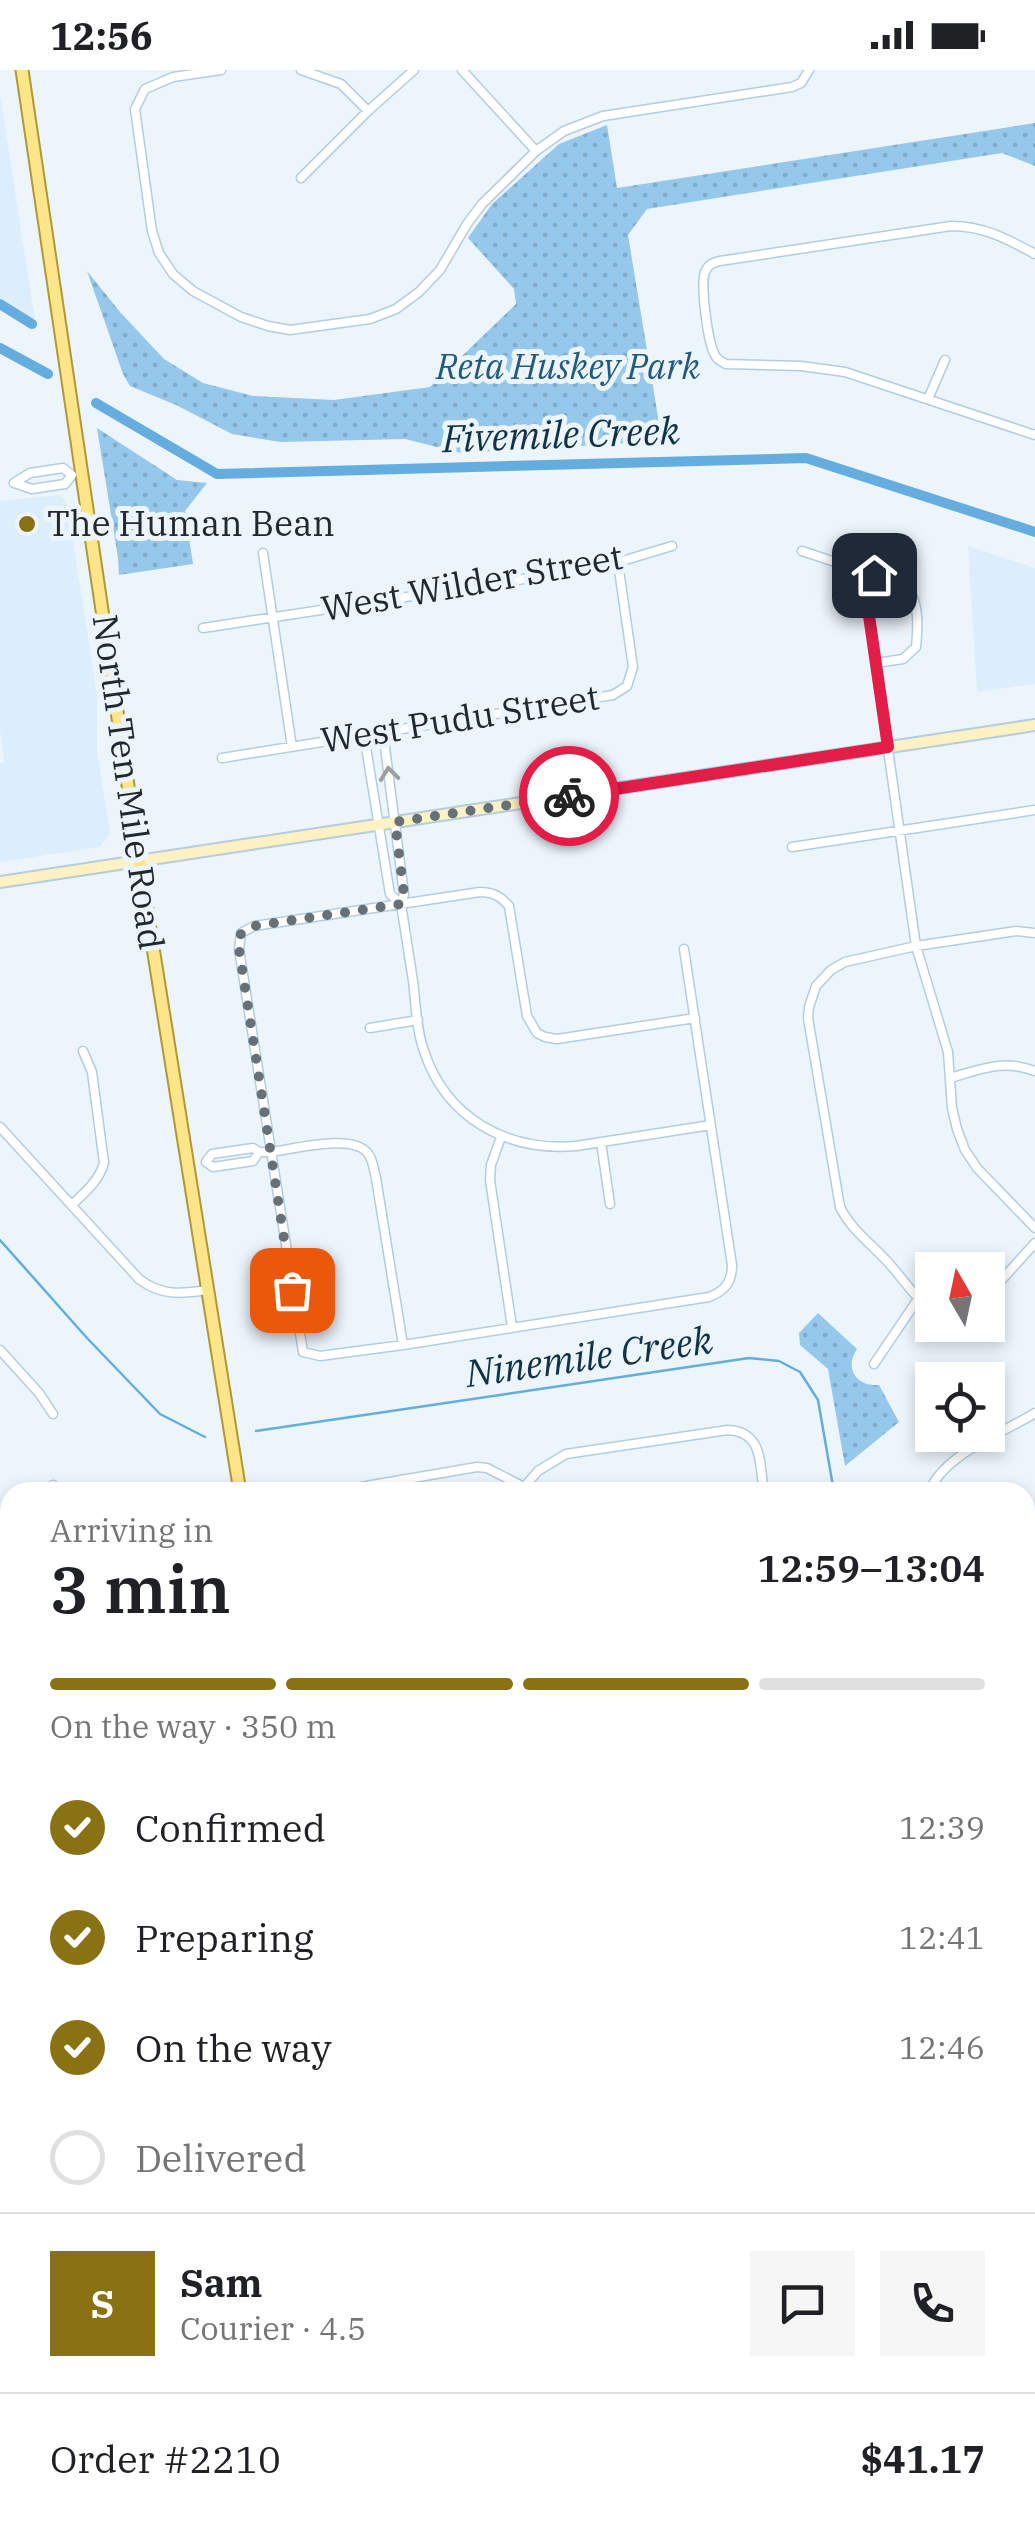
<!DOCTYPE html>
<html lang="en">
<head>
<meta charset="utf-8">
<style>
  :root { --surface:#fff; --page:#f6f6f6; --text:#202124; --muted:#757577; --line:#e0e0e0; --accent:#897214 }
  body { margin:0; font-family:"IBM Plex Serif",serif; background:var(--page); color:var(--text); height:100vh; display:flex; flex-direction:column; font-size:38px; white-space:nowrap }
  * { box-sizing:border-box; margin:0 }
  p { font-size:32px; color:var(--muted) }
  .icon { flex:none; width:55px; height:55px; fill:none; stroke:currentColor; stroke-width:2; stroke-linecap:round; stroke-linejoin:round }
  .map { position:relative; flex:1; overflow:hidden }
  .panel { position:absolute; left:0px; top:1412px; width:1035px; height:1062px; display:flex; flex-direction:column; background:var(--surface); border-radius:30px 30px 0 0; box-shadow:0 5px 15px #0003 }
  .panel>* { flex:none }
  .needle { width:65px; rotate:351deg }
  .fabs { position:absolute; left:915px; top:1182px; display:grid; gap:20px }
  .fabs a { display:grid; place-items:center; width:90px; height:90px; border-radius:0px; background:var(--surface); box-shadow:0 5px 15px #0003; font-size:50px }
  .pin { position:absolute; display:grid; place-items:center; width:85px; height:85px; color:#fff; margin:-42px; border-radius:20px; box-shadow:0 5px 15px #0006 }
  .courier { position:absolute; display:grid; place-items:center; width:100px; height:100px; margin:-50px; border:8px solid #e11d48; border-radius:50%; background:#fff; color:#222; box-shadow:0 2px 12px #0007 }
  .summary em { font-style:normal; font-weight:600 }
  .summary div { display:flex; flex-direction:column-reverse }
  .summary { display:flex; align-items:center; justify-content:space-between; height:170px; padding:0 50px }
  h1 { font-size:65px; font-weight:600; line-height:75px }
  .bar { display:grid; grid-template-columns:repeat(4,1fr); gap:15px 10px; align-content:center; height:120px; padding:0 50px }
  .bar i { height:12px; border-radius:8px; background:var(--line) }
  .bar .selected { background:var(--accent) }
  .bar p { grid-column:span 4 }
  .line { display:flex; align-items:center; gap:25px; padding:0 50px; border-top:2px solid var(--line) }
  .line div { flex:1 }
  .round { display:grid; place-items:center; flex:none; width:105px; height:105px; border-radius:0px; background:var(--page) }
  ol { padding:0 50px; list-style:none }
  li { display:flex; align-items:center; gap:30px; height:110px }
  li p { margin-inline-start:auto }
  li .icon { padding:10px; border-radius:50%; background:var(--accent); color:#fff; stroke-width:4 }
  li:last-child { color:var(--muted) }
  li i { width:55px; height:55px; border:5px solid var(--line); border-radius:50% }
  .status { display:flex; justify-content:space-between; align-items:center; height:70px; padding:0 50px; background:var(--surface); direction:ltr }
  .status svg { height:28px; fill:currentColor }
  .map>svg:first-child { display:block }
  .built { fill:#dceefc }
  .grass { fill:url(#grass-dots) }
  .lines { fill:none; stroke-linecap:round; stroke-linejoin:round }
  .stream { stroke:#64adde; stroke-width:2.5 }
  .canal { stroke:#64adde; stroke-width:10 }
  .minor-casing { stroke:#b5ccde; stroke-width:11 }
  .tertiary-casing { stroke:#b5ccde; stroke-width:12 }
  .secondary-casing { stroke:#b5ccde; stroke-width:14 }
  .primary-casing { stroke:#af9836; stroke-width:15 }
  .minor { stroke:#fff; stroke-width:8 }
  .tertiary { stroke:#fff; stroke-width:9 }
  .secondary { stroke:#fef2c4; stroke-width:10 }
  .primary { stroke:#fde589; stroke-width:11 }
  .oneway { stroke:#9b9fa1 }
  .done { stroke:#677077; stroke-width:10; stroke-dasharray:0 18 }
  .route { stroke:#e11d48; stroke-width:12 }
  .poi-dot { fill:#897214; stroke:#ecf5fc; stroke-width:4 }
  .labels { text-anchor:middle; stroke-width:10; stroke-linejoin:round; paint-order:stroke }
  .park-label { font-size:35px; font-style:italic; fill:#235a7c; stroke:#ecf5fc }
  .poi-label { font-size:35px; fill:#20292f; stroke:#ecf5fc; text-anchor:start }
  .street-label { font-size:35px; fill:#20292f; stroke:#ecf5fc }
  .water-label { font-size:38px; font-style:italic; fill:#113247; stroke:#ecf5fc }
</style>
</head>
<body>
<div class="status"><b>12:56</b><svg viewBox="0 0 49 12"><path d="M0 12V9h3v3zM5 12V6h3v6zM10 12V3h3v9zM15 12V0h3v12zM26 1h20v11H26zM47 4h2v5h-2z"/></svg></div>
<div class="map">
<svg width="1035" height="2473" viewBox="0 0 1035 2473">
  <defs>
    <pattern id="grass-dots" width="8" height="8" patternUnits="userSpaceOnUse" patternTransform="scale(2.5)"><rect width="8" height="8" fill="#95c8eb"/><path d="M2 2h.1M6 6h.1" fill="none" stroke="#80acca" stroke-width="1.8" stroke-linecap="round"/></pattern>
  </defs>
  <rect width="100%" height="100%" fill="#ecf5fc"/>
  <path class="built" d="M0,24L35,251L0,227Z
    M59,425L67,433L97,624V680L110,764L100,777L0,792V693L4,692L0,660V431Z
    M968,476L1035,498V614L977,622Z"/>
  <path class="grass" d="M1035,53V96L1002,83L647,139L628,165L662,371L461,383L405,369L280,372L232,364L176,335L130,316L123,304L87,201L120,242L164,289L203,313L253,326L334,330L430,317L516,234L514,219L468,168L492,134L559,74L607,55L617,118Z
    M97,358L177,410L207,413L185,441L193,494L119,505L118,488Z
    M818,1243L857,1279C844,1298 856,1317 879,1315L899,1352L845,1396L828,1299L800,1275L799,1263Z
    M1035,1836V2045L1025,2047V1838Z
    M10,2139V2240L0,2243V2143Z
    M81,2465H178L177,2473H81Z"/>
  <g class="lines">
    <path class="stream" d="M0,1170L87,1268L160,1344L205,1367
      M256,1361L749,1288L779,1291L800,1302L818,1330L834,1422
      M1025,1711L1035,1724"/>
    <path class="canal" d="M0,234L32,254
      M0,278L48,304
      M96,333L217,404L806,388L1035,462"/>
    <defs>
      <path id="minor" d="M221,0L173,7L145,19L135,39L152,161L159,183L173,204L193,221L241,247L268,256L290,260L370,249L396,239L419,222L440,200L467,154L482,134L536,81L564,61L603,46L792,17L801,13L809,0
        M301,0L341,14L368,41
        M462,0L536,81
        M301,108L368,41L414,0
        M1035,184C1007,169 984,156 951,156L720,191C713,193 710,193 706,200C699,210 708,271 714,283C717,290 719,290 726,294L801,296L845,302L1035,365
        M928,329L945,290
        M63,398L72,405L65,414L32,419L14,413L30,403Z
        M802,481L904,515C920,528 918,557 916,577L903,589L876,593
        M263,483L292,677
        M874,505L869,520L868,539L916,876L948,982L952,1038L957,1059L965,1080L977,1098L1035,1158
        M203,558L602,497L672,476
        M364,665L390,824L401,834L404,824L383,662
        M222,688L613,625L627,616L633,597L618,493
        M792,777L1035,740
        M401,834C405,860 409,886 413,911C416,934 416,959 424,981C446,1048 507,1082 576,1076L711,1055
        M684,879C700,984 716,1089 732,1195C732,1212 725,1221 709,1227L403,1275L320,1286L303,1282L239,879L241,863L254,856L480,822C493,822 500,826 509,836L527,946L537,963L545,967L557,969L695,948
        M370,958L418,950
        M950,1008C982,999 1003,989 1035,1001
        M0,1057L139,1209C161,1226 181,1224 207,1220
        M501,1067L491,1095L490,1110L512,1257
        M601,1072L610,1134
        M259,1082L253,1091L213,1097L206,1092L212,1084L253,1078L259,1082H271C294,1079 356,1062 369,1085C373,1091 374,1101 376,1108L403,1275
        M72,1135C85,1122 99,1111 104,1093L92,1002L83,981
        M988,1225L1035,1173
        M932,1238C915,1228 906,1213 893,1198C876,1177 852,1162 840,1137L808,948L809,937L816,916L831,900L845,892L916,876L1003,863L1016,861L1035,863
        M0,1280L39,1323L53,1344
        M874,1294L918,1229
        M53,1415L54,1422
        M341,1422L366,1416L477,1397L487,1398L524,1417
        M520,1422L538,1401L566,1384L728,1360C764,1362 759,1394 764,1422
        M929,1422C944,1384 1001,1364 1035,1343
        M1025,1486L1035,1480
        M1025,1586L1035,1599
        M0,1715V1717
        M10,1798C0,1816 7,1847 10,1869
        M0,2076L10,2072
        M1025,2175L1035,2174
        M1025,2265L1035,2312
        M0,2305L10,2302
        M0,2420H10
        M1025,2440L1035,2438
        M21,2473L22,2465
        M238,2473L240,2465"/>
      <path id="tertiary" d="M0,1733L10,1729
        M1025,2059L1035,2057"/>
      <path id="secondary" d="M0,812L1035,655"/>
      <path id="primary" d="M22,0L139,790L240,1422
        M411,2465L413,2473"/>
    </defs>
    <use href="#minor" class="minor-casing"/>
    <use href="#tertiary" class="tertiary-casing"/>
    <use href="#secondary" class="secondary-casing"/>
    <use href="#primary" class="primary-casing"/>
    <use href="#minor" class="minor"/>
    <use href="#tertiary" class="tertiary"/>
    <use href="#secondary" class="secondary"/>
    <use href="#primary" class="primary"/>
  </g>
  <defs><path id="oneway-chevron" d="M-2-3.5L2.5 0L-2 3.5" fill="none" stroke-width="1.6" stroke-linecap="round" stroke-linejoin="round" transform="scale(2.5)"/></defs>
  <use class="oneway" href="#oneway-chevron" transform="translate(389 704) rotate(-97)"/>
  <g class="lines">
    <path class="done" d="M292,1220L239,879L241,863L254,856L401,834L404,824L395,752L569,726"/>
    <path class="route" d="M569,726L888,677L868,539L869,520L874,505"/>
  </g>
  <circle class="poi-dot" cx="27" cy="454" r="10"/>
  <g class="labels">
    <g class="park-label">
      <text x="568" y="309">Reta Huskey Park</text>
    </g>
    <g class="poi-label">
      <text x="47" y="466">The Human Bean</text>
    </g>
    <g class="street-label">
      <text transform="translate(472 513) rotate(-10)" y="12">West Wilder Street</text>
      <text transform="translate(460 649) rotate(-9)" y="12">West Pudu Street</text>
      <text transform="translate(128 712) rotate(82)" y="12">North Ten Mile Road</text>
    </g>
    <g class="water-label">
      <text transform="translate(561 365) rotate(-2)" y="13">Fivemile Creek</text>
      <text transform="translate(589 1287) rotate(-8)" y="13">Ninemile Creek</text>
    </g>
  </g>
</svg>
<div class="fabs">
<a><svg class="needle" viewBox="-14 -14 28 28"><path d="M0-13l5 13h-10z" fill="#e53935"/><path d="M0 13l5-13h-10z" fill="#757577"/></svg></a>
<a><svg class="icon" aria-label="locate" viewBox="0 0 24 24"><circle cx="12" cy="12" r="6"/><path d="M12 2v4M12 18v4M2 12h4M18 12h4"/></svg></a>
</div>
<div class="pin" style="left:292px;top:1220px;background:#ea580c"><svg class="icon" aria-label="bag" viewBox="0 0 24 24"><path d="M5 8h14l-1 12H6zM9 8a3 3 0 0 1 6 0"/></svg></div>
<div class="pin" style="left:874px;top:505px;background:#1f2937"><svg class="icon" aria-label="home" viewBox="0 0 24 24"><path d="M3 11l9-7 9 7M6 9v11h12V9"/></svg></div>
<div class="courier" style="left:569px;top:726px"><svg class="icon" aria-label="bike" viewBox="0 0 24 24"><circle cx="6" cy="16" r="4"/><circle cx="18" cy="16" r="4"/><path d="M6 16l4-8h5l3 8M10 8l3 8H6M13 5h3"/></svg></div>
<section class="panel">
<div class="summary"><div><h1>3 min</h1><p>Arriving in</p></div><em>12:59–13:04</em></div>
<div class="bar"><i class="selected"></i><i class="selected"></i><i class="selected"></i><i></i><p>On the way · 350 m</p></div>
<ol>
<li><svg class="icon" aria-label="check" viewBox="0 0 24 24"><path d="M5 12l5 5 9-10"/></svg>Confirmed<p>12:39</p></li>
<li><svg class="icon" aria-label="check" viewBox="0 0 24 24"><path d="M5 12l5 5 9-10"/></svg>Preparing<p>12:41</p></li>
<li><svg class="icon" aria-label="check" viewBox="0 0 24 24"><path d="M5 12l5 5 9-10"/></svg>On the way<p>12:46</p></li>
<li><i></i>Delivered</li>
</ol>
<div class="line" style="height:180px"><b class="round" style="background:var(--accent);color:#fff">S</b><div><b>Sam</b><p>Courier · 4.5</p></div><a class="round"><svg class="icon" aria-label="chat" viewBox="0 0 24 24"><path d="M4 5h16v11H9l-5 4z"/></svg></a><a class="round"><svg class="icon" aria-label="phone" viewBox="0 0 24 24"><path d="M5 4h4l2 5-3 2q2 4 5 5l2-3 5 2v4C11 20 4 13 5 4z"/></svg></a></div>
<div class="line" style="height:130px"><div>Order #2210</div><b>$41.17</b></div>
</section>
</div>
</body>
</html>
